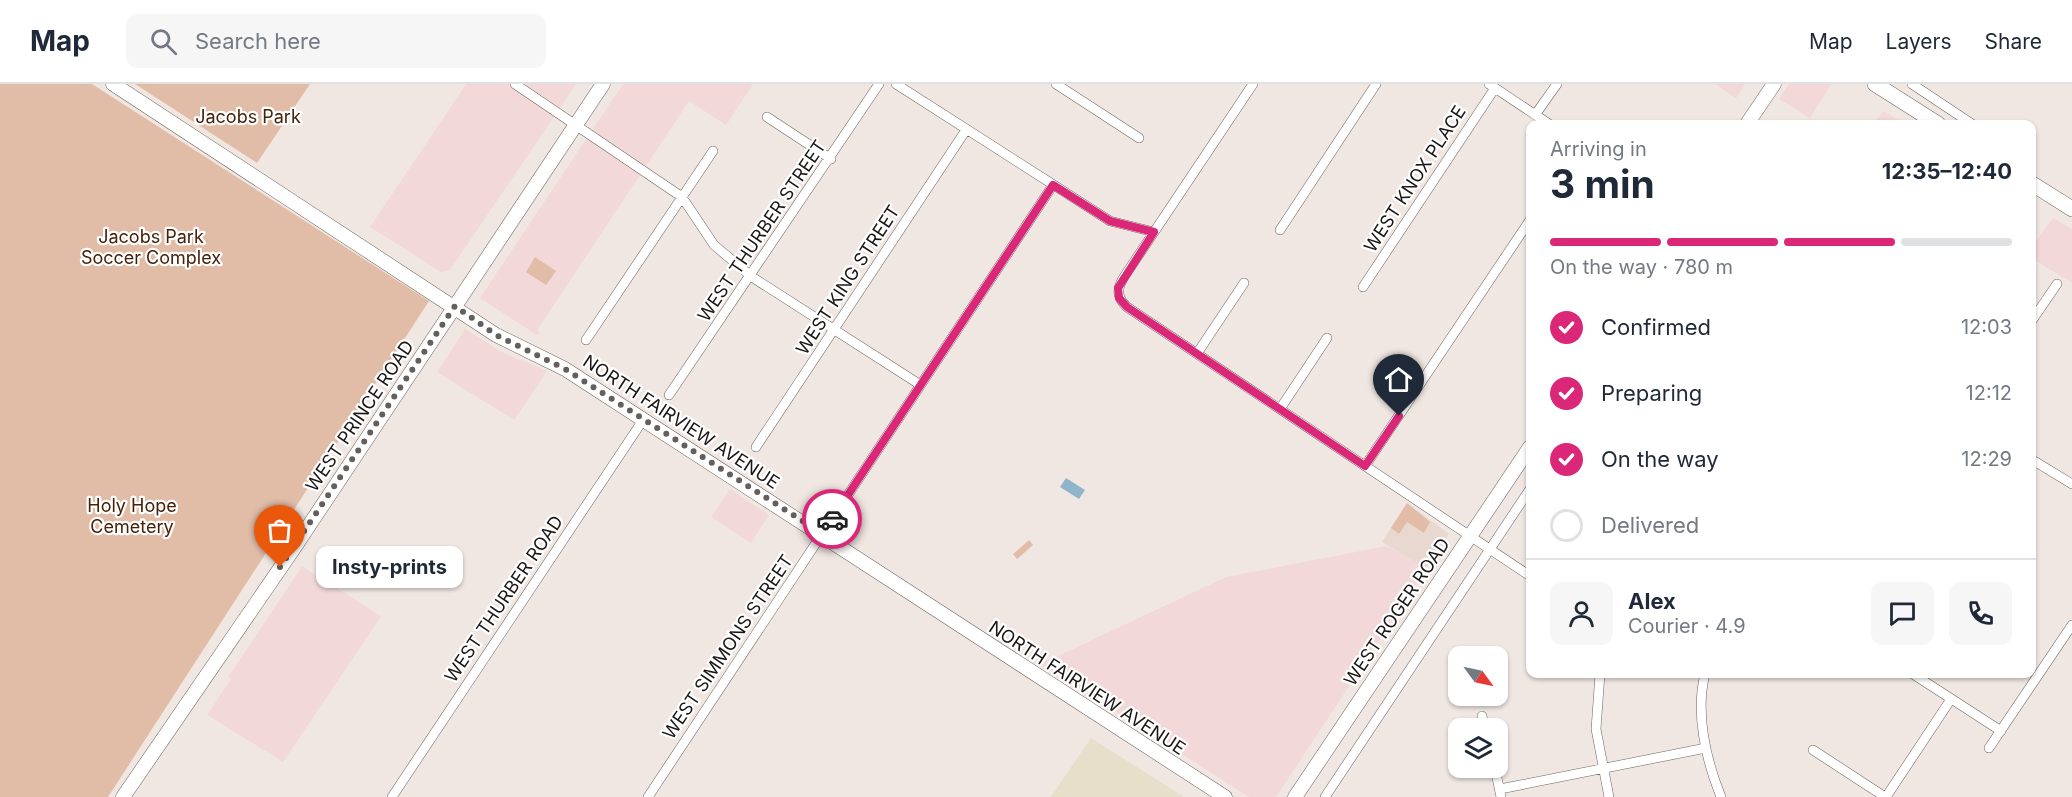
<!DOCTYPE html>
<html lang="en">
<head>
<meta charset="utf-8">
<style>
  :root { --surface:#fff; --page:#f6f6f7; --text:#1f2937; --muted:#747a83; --line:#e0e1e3; --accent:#db2777 }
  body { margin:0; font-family:Inter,sans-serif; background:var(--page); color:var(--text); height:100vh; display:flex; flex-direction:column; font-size:22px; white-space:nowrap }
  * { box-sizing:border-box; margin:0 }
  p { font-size:20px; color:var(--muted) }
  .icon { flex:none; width:33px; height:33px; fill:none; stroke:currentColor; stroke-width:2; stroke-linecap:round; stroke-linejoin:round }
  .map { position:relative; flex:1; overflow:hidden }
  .panel { position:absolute; left:1526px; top:36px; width:510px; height:558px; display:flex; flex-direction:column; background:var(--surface); border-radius:12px; box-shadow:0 2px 4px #0004 }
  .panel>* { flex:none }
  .needle { width:39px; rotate:123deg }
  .tools { position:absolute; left:1448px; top:562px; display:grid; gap:12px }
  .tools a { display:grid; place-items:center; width:60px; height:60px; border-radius:12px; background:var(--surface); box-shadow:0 2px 4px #0004; font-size:30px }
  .pin { position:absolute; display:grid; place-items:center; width:51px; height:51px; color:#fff; margin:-62px -26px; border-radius:50% 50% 50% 0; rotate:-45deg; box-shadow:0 0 6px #0007 }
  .pin .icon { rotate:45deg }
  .courier { position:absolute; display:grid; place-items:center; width:60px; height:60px; margin:-30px; border:4px solid #db2777; border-radius:50%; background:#fff; color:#222; box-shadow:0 2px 8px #0007 }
  .bubble { position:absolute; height:42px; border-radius:12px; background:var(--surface); box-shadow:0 2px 4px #0004; font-size:20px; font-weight:700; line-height:42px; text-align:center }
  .overview em { font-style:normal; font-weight:700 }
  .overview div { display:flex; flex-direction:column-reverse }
  .overview { display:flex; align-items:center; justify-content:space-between; height:102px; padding:0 24px }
  h1 { font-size:39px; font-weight:700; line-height:45px }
  .bar { display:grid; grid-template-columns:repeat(4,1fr); gap:9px 6px; align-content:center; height:72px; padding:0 24px }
  .bar i { height:8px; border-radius:4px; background:var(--line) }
  .bar .active { background:var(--accent) }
  .bar p { grid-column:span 4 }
  .line { display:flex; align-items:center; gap:15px; padding:0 24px; border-top:2px solid var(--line) }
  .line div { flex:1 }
  .round { display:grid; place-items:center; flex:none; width:63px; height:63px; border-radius:12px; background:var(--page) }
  ol { padding:0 24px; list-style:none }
  li { display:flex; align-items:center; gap:18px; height:66px }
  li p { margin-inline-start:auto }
  li .icon { padding:6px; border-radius:50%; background:var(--accent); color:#fff; stroke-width:4 }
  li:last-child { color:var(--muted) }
  li i { width:33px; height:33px; border:3px solid var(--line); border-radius:50% }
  header { display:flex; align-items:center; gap:36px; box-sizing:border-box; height:84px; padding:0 30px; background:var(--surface); border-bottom:2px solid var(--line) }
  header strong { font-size:28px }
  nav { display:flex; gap:33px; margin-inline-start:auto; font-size:21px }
  .search { width:420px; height:54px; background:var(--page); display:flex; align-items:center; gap:15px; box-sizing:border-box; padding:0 21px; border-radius:12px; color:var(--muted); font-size:22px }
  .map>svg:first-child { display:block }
  .commercial { fill:#f2d8d9 }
  .industrial { fill:#e7dfc9 }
  .built { fill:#e9d8cf }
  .green { fill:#e1bca7 }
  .water { fill:#8fb5cd }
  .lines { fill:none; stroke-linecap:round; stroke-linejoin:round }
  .street-casing { stroke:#6c6460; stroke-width:10 }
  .secondary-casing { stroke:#6c6460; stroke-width:15 }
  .primary-casing { stroke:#6c6460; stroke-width:16 }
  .street { stroke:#fff; stroke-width:9 }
  .secondary { stroke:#fff; stroke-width:14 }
  .primary { stroke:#fff; stroke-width:15 }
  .done { stroke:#645f5d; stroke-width:6; stroke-dasharray:0 10.8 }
  .route { stroke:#db2777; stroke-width:8 }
  .labels { text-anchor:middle; stroke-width:4.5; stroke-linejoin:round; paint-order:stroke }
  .park-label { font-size:18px; fill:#462109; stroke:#fff }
  .street-label { font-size:18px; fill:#191615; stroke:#fff }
</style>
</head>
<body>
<header>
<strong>Map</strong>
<div class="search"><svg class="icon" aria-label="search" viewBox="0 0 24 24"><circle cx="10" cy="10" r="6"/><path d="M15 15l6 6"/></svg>Search here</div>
<nav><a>Map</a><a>Layers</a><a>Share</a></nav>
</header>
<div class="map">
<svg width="2072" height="713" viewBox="0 0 2072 713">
  <rect width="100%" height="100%" fill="#f0e7e2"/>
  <path class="commercial" d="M466,0H576L450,186L441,188L370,143Z
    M623,0H753L726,41L689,17L537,246L540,248L537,251L480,214Z
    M1715,0H1745L1736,14Z
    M1789,0H1831L1810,34L1779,15Z
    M1883,27L1905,40H1874Z
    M2053,134L2072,145V199L2031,174V163Z
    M465,245L502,268L547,287L514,336L437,288Z
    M730,405L769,431L751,459L711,433Z
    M1387,462L1421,480L1415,490L1419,496L1276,713H1249L1041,580L1226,493Z
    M302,482L381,532L283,678L207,631L231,595L228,593Z"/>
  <path class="industrial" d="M1091,654L1184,713H1051Z"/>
  <path class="built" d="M1407,419L1449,450L1426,484L1382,458Z"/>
  <path class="green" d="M0,0H92L429,217L108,713H0Z
    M135,0H310L257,79Z
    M535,173L556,187L546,201L526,188Z
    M1407,419L1430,438L1424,449L1407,438L1399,450L1391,444Z
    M1029,456L1033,461L1017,475L1013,470Z"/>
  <path class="water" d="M1066,394L1085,406L1079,415L1060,403Z"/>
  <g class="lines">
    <defs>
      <path id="street" d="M515,0L682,113L714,161L752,193L919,300
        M896,0L1110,137L1154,148
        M1056,0L1139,54
        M1253,0L1124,193C1117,204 1116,213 1127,223L1530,492
        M1489,0L1549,40
        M1912,0L1972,40
        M1535,31L1557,0
        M767,33L831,75
        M1280,146L1376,0
        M1363,203L1495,4
        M2031,238L2057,200
        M586,256L713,67
        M1198,268L1244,199
        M669,311L879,0
        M1280,325L1327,254
        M756,363L966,46
        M2031,375L2072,400
        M1365,382L1530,136
        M1600,590L1596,645L1609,713
        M1705,590C1695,629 1706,676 1721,713
        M1913,590L2001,647
        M1482,632L1485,645
        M1989,664L2072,541
        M1813,666L1885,713
        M1495,684L1501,713
        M1500,705L1706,664
        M392,713L643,336
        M648,713L1053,101
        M1325,713L1530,405
        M1886,713L1951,615"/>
      <path id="secondary" d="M113,0L496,251L565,285L1225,713
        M1747,40L1774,0
        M123,713L292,467L603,0
        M1295,713L1530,363"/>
      <path id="primary" d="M1875,0L1938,40
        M2031,99L2072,125"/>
    </defs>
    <use href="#street" class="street-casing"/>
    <use href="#secondary" class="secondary-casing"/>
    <use href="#primary" class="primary-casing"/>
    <use href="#street" class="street"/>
    <use href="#secondary" class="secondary"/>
    <use href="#primary" class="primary"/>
  </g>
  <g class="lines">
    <path class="done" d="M280,483L455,222L496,251L565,285L823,450L832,435"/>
    <path class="route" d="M832,435L1053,101L1110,137L1154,148L1118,204L1119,214L1127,223L1365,382L1399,332"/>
  </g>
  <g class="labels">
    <g class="park-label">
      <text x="248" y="39">Jacobs Park</text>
      <text x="151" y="159">Jacobs Park<tspan x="151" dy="21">Soccer Complex</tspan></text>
      <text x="132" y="428">Holy Hope<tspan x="132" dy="21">Cemetery</tspan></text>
    </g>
    <g class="street-label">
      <text transform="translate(1415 95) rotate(-57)" y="6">WEST KNOX PLACE</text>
      <text transform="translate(762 147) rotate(-56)" y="6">WEST THURBER STREET</text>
      <text transform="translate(848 196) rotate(-57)" y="6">WEST KING STREET</text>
      <text transform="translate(360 332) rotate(-56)" y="6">WEST PRINCE ROAD</text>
      <text transform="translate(681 338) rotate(33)" y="6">NORTH FAIRVIEW AVENUE</text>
      <text transform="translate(504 515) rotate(-56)" y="6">WEST THURBER ROAD</text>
      <text transform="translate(1397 528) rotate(-56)" y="6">WEST ROGER ROAD</text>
      <text transform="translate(728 563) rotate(-56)" y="6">WEST SIMMONS STREET</text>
      <text transform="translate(1087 604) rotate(33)" y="6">NORTH FAIRVIEW AVENUE</text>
    </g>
  </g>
</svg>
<div class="tools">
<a><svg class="needle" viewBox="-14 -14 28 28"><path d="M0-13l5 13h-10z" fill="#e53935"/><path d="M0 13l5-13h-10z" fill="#747a83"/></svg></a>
<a><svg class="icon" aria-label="layers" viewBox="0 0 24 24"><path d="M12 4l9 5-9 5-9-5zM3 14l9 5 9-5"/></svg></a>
</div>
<div class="pin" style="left:280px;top:483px;background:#ea580c"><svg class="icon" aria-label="bag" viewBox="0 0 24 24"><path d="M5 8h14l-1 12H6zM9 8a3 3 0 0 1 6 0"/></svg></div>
<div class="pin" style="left:1399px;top:332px;background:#1f2937"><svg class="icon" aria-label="home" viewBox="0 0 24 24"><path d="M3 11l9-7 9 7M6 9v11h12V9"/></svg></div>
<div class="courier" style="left:832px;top:435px"><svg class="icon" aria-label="car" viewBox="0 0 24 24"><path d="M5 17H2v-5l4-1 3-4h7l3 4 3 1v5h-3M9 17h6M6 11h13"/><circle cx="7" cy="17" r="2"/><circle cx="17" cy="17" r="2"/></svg></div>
<div class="bubble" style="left:316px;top:462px;width:147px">Insty-prints</div>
<section class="panel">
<div class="overview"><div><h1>3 min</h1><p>Arriving in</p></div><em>12:35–12:40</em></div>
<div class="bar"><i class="active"></i><i class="active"></i><i class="active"></i><i></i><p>On the way · 780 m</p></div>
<ol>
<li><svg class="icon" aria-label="check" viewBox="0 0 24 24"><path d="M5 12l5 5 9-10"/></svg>Confirmed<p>12:03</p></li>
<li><svg class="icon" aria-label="check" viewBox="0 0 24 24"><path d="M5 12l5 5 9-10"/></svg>Preparing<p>12:12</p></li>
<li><svg class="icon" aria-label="check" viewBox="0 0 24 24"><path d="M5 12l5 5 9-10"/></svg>On the way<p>12:29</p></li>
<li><i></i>Delivered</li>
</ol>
<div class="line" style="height:108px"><a class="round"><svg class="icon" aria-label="person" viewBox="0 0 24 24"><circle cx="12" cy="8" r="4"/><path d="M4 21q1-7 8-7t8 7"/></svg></a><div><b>Alex</b><p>Courier · 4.9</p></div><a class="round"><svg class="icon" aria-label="chat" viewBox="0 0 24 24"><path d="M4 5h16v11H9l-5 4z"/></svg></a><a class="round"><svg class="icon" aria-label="phone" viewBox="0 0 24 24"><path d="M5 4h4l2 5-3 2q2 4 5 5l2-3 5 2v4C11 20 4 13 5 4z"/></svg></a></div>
</section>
</div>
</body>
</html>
